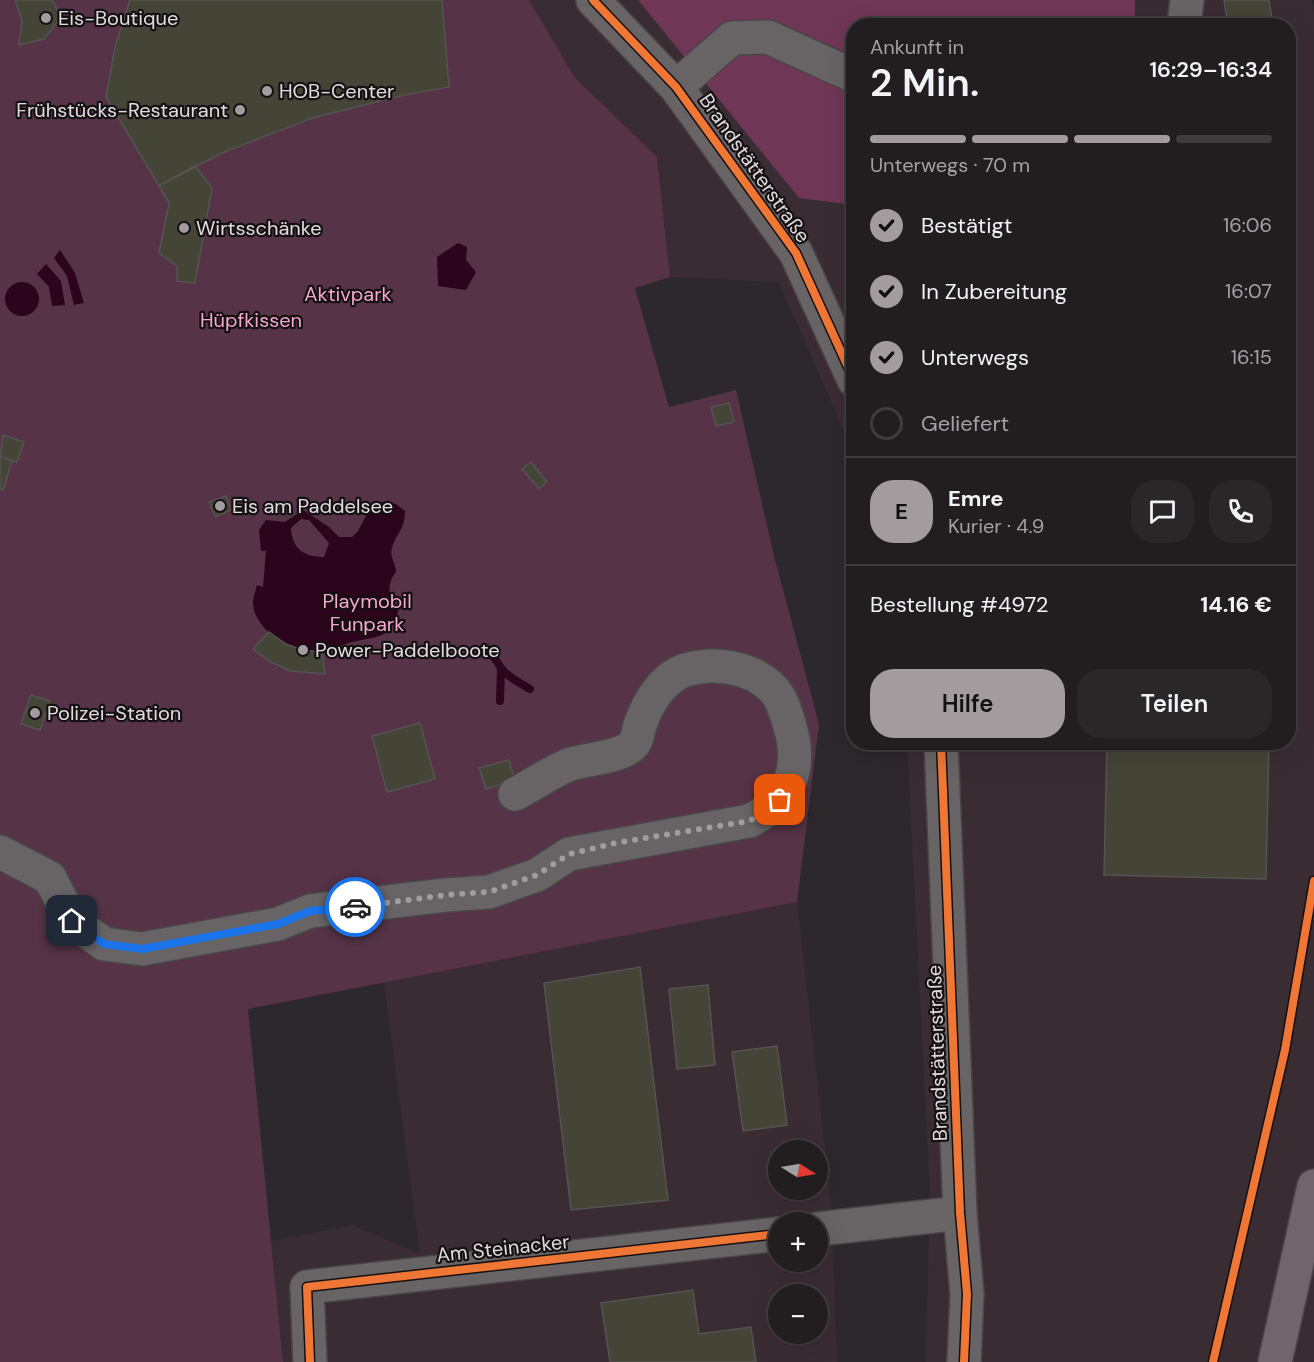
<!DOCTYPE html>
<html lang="de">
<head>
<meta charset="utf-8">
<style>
  :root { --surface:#221e20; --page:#2a2729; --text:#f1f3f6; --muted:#a2a2a5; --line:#3f3c3e; --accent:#a29c9f }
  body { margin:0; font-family:"DM Sans",sans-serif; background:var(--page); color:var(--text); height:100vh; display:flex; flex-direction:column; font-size:22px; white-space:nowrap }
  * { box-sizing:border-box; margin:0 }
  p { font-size:20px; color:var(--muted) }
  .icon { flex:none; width:33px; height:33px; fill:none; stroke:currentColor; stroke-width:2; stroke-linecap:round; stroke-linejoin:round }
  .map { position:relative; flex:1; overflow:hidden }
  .side { position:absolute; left:846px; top:18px; width:450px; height:732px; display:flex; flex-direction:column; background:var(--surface); border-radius:24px; box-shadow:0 6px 24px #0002,0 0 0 2px var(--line) }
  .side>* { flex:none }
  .needle { width:39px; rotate:101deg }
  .fabs { position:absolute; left:768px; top:1140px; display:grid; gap:12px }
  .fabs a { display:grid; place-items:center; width:60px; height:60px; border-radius:50%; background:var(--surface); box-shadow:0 6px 24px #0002,0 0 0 2px var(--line); font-size:30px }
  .pin { position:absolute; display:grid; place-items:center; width:51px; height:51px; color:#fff; margin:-26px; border-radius:12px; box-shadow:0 3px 9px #0006 }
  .courier { position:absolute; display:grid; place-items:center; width:60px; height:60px; margin:-30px; border:4px solid #1a73e8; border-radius:50%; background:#fff; color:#222; box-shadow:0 2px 8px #0007 }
  .summary em { font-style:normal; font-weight:600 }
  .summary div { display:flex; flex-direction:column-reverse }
  .summary { display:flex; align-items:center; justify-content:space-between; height:102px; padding:0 24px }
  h1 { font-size:39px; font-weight:600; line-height:45px }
  .bar { display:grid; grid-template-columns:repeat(4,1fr); gap:9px 6px; align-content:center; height:72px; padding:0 24px }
  .bar i { height:8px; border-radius:4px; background:var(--line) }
  .bar .on { background:var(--accent) }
  .bar p { grid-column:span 4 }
  .line { display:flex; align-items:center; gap:15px; padding:0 24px; border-top:2px solid var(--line) }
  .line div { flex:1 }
  .round { display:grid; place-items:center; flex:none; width:63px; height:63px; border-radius:24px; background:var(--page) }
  ol { padding:0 24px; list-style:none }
  li { display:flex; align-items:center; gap:18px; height:66px }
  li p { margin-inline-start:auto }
  li .icon { padding:6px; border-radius:50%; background:var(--accent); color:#111; stroke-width:4 }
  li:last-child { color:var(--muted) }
  li i { width:33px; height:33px; border:3px solid var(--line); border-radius:50% }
  .button { display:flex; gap:12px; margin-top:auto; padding:12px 24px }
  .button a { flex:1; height:69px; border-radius:24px; background:var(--accent); color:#111; font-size:24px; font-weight:600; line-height:69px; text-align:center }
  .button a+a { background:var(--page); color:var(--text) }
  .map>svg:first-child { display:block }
  .built { fill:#3a2c33; fill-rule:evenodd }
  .green { fill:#563346 }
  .forest { fill:#703656 }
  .water { fill:#2c041c; fill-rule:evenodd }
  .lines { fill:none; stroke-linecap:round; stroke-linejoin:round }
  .stream { stroke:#2c041c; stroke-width:8 }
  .building { fill:#444437; stroke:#555353; stroke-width:1.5 }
  .minor-casing { stroke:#4a4648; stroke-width:36 }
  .major-casing { stroke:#4a4648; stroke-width:36 }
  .minor { stroke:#686466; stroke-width:33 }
  .major { stroke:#71646c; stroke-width:33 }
  .cycleway-casing { stroke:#151113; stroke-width:11 }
  .cycleway { stroke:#f07635; stroke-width:8 }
  .done { stroke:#a29c9f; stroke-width:6; stroke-dasharray:0 10.8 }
  .route { stroke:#1a73e8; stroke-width:8 }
  .poi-dot { fill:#a29c9f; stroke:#151113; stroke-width:2 }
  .labels { text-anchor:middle; stroke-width:4.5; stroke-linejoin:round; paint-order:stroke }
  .poi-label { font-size:20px; fill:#e1dbde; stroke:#151113; text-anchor:start }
  .street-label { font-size:20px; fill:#e1dbde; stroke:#151113 }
  .park-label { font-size:20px; fill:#f6a7cf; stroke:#151113 }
</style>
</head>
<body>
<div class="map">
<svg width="1314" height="1362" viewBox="0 0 1314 1362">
  <rect width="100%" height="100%" fill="#2d282b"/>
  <path class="built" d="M529,0H638L799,197L853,205V452L779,282L670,277L657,157L575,78Z
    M1135,0H1312L1314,12V1362H926L930,1190L907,743L1288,742V26L1135,25Z
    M797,902L831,1203L837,1362H283L271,1241L352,1225L420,1254L384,982ZM778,1150H818V1190H778ZM778,1222H818V1262H778ZM778,1294H818V1334H778Z"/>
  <path class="green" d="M0,0H529L575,78L657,157L670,277L635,288L669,407L736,390L774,556L819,724L797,902L248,1009L283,1362H0Z"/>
  <path class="forest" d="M638,0H1135V25L854,26L853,205L799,198Z"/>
  <path class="water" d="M458,243L467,247L466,260L476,272L466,290L438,286L437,257Z
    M60,250L75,273L84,303L74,305L67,276L54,258Z
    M46,264L61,281L65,305L52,306L49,287L37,274Z
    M5 299a17 17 0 1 1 34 0a17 17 0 1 1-34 0Z
    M383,502L396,504L405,511C405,530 396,533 392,548C389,557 396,563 396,572C388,582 389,590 391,602L399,608C391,639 379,636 352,642C342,644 332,651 322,652C296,655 254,632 253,603C253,597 256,590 257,585L263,587L266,551H261L259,530L266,520L285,522L303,510L329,527L339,537H352L358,531L372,505ZM301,519L309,520L329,543L324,557C304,557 292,549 291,528Z"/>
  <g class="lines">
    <path class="stream" d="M490,654C497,659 497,663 502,669C508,678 521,683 530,689
      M500,701L501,668"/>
  </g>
  <path class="building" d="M15,0H52L61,17L44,39L19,45L22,21Z
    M130,0H442L449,87L404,95L312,118L222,153L159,186L106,97L115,47Z
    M1224,0H1269L1273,26H1228Z
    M195,166L212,188L195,283L177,281V266L159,253L169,203L159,186Z
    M729,403L734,422L716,426L711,407Z
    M3,435L24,442L17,462L0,457Z
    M0,457L12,461L3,490L0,489Z
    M531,462L547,482L539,489L522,469Z
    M226,496L231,510L215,517L209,502Z
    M269,632L286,644L303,650L322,652L325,674L290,671L269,661L253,649Z
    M31,695L50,701L40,730L21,724Z
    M420,723L435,779L387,792L372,736Z
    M1107,742H1269L1266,879L1104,875Z
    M509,760L515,780L486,789L479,768Z
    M640,967L668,1200L571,1210L544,983Z
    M708,985L715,1065L677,1069L669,989Z
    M777,1046L787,1125L743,1131L732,1052Z
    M693,1290L699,1334L751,1327L756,1362H610L601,1303Z"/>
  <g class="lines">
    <defs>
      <path id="minor" d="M593,0L676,87L796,253L854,380
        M1184,26L1187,0
        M676,87L732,38L768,37L854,76
        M941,742L960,1213L967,1294L964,1362
        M0,852L50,878L72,921L104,944L142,949L278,924L310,911L446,895L489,892L537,875L569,854L749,821C791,801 803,767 789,723C785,710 781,696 771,687C750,667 716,662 689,669C664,675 648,702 640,725C638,730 638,738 635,742C626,757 587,759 571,764C552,771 533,785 515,794
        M818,1229L960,1213
        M310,1362L307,1287L778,1234"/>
      <path id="major" d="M1275,1362L1314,1186"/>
    </defs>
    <use href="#minor" class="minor-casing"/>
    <use href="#major" class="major-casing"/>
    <use href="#minor" class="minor"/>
    <use href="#major" class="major"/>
    <defs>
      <path id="cycleway" d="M593,0L676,87L796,253L854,380
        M941,742L960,1213L967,1294L964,1362
        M310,1362L307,1287L778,1234
        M1213,1362L1285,1050L1314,881"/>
    </defs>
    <use href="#cycleway" class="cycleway-casing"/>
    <use href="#cycleway" class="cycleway"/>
  </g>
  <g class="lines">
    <path class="done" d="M355,907L446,895L489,892L537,875L569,854L616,843L749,821L767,812L780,800"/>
    <path class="route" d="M72,921L104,944L142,949L278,924L310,911L355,907"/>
  </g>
  <g class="poi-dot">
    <circle cx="46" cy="18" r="6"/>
    <circle cx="267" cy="91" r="6"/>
    <circle cx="240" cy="110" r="6"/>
    <circle cx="184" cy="228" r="6"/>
    <circle cx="220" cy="506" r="6"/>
    <circle cx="303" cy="650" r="6"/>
    <circle cx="35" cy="713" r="6"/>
  </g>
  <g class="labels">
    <g class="poi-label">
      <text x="58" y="25">Eis-Boutique</text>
      <text x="279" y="98">HOB-Center</text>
      <text x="228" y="117" text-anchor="end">Frühstücks-Restaurant</text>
      <text x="196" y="235">Wirtsschänke</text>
      <text x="232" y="513">Eis am Paddelsee</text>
      <text x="315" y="657">Power-Paddelboote</text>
      <text x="47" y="720">Polizei-Station</text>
    </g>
    <g class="street-label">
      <text transform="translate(755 168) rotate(55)" y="7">Brandstätterstraße</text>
      <text transform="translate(937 1053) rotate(-92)" y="7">Brandstätterstraße</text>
      <text transform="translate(503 1248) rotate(-6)" y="7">Am Steinacker</text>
    </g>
    <g class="park-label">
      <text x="348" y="301">Aktivpark</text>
      <text x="251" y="327">Hüpfkissen</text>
      <text x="367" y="608">Playmobil<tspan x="367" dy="23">Funpark</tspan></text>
    </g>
  </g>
</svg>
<div class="fabs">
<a><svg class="needle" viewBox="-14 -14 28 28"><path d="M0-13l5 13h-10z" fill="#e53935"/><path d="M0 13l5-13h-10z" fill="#a2a2a5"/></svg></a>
<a>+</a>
<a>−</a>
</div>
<div class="pin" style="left:780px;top:800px;background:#ea580c"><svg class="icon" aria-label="bag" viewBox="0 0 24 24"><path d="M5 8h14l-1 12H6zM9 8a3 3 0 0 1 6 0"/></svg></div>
<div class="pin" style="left:72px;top:921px;background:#1f2937"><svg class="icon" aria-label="home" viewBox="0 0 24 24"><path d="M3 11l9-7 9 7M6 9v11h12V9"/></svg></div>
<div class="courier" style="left:355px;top:907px"><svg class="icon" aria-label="car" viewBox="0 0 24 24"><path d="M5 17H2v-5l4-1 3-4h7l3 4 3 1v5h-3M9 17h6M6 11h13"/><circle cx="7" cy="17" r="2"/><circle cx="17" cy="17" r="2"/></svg></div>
<section class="side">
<div class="summary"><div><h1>2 Min.</h1><p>Ankunft in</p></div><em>16:29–16:34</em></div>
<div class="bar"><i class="on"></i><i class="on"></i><i class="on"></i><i></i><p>Unterwegs · 70 m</p></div>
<ol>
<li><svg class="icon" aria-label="check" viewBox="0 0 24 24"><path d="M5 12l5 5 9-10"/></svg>Bestätigt<p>16:06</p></li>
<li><svg class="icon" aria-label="check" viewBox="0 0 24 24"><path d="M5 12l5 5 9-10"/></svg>In Zubereitung<p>16:07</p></li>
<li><svg class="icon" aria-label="check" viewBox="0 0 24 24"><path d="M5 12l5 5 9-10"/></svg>Unterwegs<p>16:15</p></li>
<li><i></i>Geliefert</li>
</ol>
<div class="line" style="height:108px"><b class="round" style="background:var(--accent);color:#111">E</b><div><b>Emre</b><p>Kurier · 4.9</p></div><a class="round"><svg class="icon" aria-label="chat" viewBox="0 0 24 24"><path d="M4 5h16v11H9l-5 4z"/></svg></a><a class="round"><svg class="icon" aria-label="phone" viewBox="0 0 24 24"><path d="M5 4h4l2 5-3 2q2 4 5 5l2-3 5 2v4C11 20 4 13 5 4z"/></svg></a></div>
<div class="line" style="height:78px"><div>Bestellung #4972</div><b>14.16 €</b></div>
<div class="button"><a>Hilfe</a><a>Teilen</a></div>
</section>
</div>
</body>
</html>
